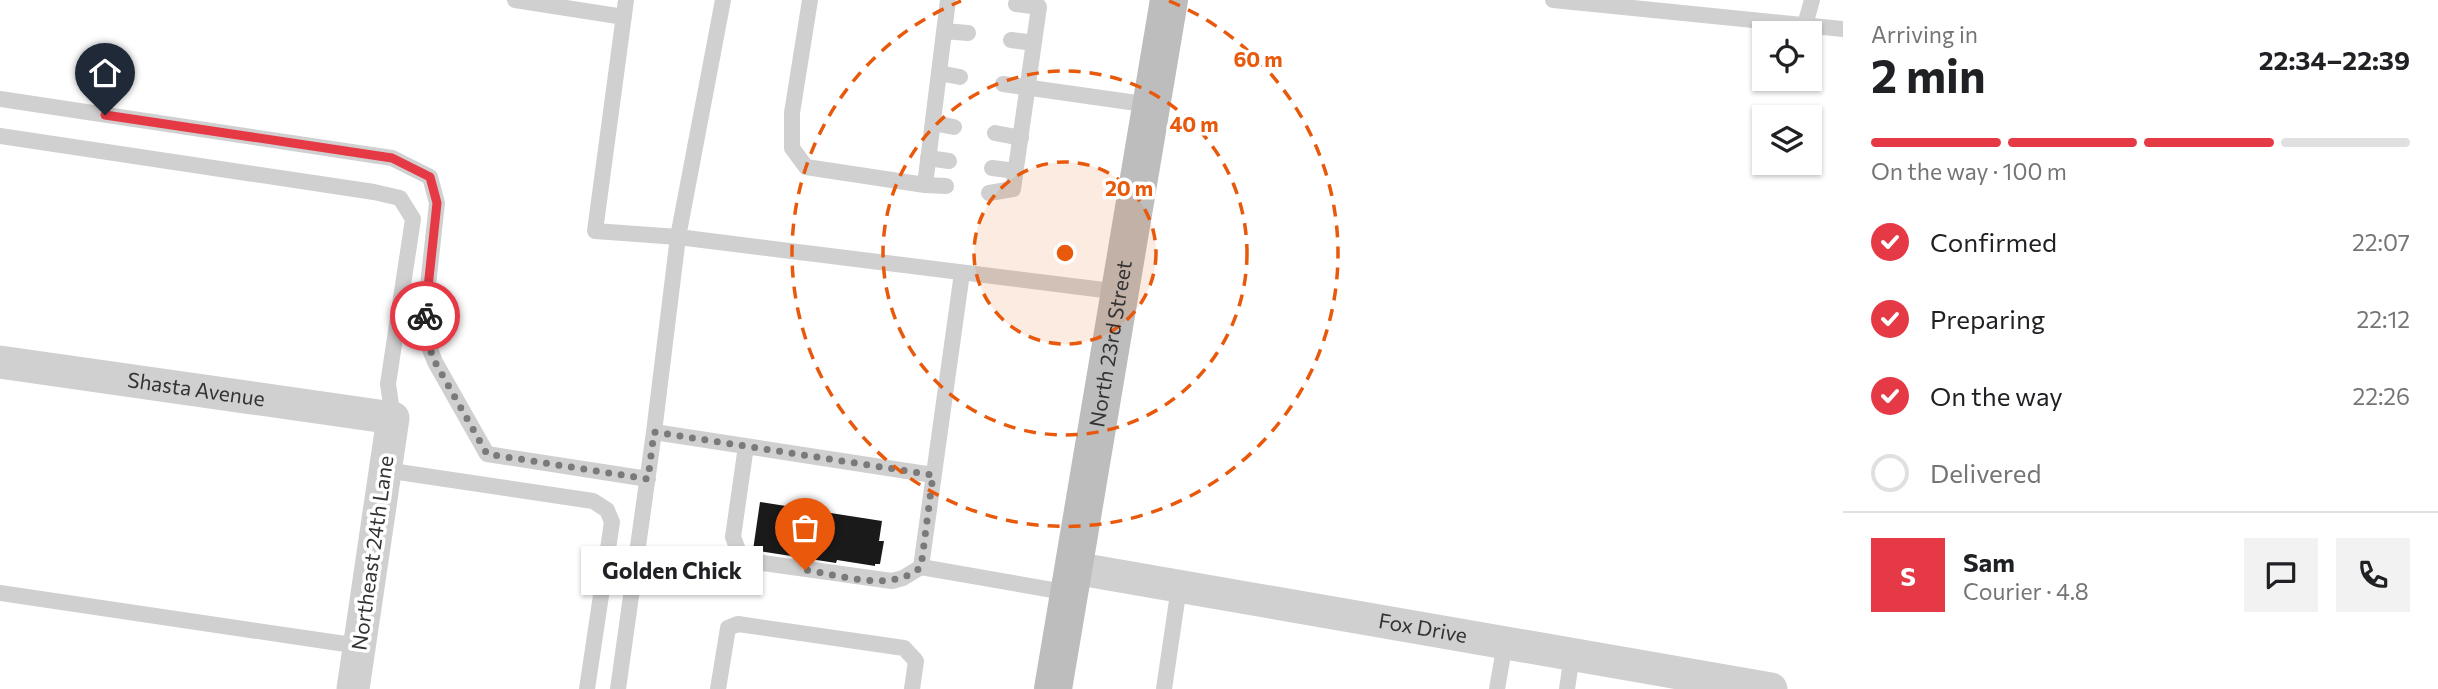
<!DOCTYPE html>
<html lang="en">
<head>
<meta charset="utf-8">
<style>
  :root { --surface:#fff; --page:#f2f2f2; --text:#202124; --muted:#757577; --line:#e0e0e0; --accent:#e63946 }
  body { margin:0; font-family:Commissioner,sans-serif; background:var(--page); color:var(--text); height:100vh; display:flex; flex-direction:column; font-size:26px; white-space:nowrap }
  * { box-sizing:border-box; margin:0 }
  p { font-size:23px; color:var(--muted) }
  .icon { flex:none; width:38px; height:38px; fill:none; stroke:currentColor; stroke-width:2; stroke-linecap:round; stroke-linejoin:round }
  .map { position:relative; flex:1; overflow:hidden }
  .drawer { display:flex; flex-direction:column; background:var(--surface); width:595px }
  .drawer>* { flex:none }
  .tools { position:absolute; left:1752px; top:21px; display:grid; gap:14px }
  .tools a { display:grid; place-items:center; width:70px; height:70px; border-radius:0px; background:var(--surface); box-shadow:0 2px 5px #0004; font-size:35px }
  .pin { position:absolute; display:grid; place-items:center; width:60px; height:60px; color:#fff; margin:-72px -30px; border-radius:50% 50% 50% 0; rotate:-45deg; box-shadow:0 0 7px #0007 }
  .pin .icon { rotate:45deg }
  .courier { position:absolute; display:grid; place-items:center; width:70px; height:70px; margin:-35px; border:5px solid #e63946; border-radius:50%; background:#fff; color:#222; box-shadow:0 2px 9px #0007 }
  .bubble { position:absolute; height:49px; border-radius:0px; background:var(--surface); box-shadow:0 2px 5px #0004; font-size:23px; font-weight:700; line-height:49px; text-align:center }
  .head em { font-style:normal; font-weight:700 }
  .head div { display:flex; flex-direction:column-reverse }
  .head { display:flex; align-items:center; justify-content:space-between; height:119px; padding:0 28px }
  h1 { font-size:46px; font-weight:700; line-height:52px }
  .bar { display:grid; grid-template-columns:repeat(4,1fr); gap:10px 7px; align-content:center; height:84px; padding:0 28px }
  .bar i { height:9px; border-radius:5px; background:var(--line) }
  .bar .selected { background:var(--accent) }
  .bar p { grid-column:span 4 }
  .line { display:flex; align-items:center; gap:18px; padding:0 28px; border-top:2px solid var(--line) }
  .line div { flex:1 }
  .round { display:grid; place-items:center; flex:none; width:74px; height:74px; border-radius:0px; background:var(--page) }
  ol { padding:0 28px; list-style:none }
  li { display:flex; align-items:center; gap:21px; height:77px }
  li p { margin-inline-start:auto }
  li .icon { padding:7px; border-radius:50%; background:var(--accent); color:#fff; stroke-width:4 }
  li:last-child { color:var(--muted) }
  li i { width:38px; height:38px; border:4px solid var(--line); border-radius:50% }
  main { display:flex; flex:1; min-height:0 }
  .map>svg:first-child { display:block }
  .building { fill:#1a1a1a }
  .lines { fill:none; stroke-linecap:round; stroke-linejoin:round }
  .lane { stroke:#d0d0d0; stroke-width:16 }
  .street { stroke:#d0d0d0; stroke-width:33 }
  .secondary { stroke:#bdbdbd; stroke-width:38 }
  .done { stroke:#7a7a7a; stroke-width:7; stroke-dasharray:0 12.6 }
  .route { stroke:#e63946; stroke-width:9 }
  .ring { fill:none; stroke:#e8590c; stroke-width:3.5; stroke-dasharray:12 9 }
  .labels { text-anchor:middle; stroke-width:7; stroke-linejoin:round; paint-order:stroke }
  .street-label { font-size:21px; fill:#333; stroke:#fff }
  .centre { fill:#e8590c; stroke:#fff; stroke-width:3.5 }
  .ring-label { font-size:21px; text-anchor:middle; font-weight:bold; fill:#e8590c; stroke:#fff; stroke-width:7; stroke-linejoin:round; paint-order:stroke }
</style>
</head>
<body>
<main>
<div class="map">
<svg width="1843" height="689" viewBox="0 0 1843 689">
  <rect width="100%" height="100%" fill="#fff"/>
  <path class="building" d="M760,502L882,521L879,541H884L880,564H875V566L837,560L836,563L753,550Z"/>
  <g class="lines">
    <path class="lane" d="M515,0L624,17
      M626,0L595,231L678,237L1120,292
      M810,0L792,113V148L806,167L925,185L948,0
      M1553,0L1843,29
      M1016,4L1039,7
      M1805,25L1812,0
      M944,31L968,33
      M1011,40L1034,43
      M939,73L960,77
      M1003,84L1151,105
      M0,99L392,158L430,177L437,203L423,331L435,362L487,454L648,479
      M933,123L954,127
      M995,133L1021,138
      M0,136L374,192L400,198L413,219L388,384L393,418
      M928,158L949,161
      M992,168L1016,171
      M925,185L946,186
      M989,193L1013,189L1039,7L1034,0
      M962,273L921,567L1070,593
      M654,432L933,475
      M746,446L733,537L740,555L748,561L892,581L903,578L921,567
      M385,470L593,501L607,510L612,522L587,689
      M0,593L359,646
      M618,689L654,432L678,237L723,0
      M718,689L728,628L738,624L904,648L916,661L912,689
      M1164,689L1179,587
      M1497,689L1505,643
      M1567,689L1572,655"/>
    <g class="street">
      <path id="s1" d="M0,362L393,418L353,689"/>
      <path id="s2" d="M1074,568L1771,689"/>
    </g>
    <path class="secondary" id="s3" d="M1053,689L1169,0"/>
  </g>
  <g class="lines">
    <path class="done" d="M425,316L423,331L435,362L487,454L648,479L654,432L933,475L921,567C891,593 842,575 805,570"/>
    <path class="route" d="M105,115L392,158L430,177L437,203L425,316"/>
  </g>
  <circle cx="1065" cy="253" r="91" fill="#e8590c" fill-opacity=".12"/>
  <g class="ring">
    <circle cx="1065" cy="253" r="91"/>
    <circle cx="1065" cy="253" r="182"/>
    <path d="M1169 1A273 273 0 1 1 961 1"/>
  </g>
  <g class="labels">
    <g class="street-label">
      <text dy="7" stroke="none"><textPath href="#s3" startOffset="350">North 23rd Street</textPath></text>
      <text dy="7" stroke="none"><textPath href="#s1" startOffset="198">Shasta Avenue</textPath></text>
      <text transform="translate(373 553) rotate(-82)" y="7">Northeast 24th Lane</text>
      <text dy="7" stroke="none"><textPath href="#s2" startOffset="354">Fox Drive</textPath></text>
    </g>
  </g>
  <circle cx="1065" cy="253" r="10" class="centre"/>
  <g class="ring-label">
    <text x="1258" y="67">60 m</text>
    <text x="1194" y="132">40 m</text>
    <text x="1129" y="196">20 m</text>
  </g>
</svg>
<div class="tools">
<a><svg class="icon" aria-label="locate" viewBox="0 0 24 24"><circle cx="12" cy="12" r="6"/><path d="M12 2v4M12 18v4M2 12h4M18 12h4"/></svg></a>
<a><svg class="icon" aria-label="layers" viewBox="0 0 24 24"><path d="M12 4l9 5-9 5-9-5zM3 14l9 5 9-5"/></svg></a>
</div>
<div class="pin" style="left:805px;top:570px;background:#ea580c"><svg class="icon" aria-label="bag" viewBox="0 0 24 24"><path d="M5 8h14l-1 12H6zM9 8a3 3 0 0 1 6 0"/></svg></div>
<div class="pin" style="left:105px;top:115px;background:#1f2937"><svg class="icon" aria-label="home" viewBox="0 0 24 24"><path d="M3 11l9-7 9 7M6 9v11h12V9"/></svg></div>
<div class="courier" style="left:425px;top:316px"><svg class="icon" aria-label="bike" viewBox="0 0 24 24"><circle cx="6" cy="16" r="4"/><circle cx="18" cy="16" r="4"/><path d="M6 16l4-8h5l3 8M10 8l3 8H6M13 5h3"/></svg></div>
<div class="bubble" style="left:581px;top:546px;width:182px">Golden Chick</div>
</div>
<section class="drawer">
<div class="head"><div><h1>2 min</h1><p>Arriving in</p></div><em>22:34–22:39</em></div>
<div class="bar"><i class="selected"></i><i class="selected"></i><i class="selected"></i><i></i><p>On the way · 100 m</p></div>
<ol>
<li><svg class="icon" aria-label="check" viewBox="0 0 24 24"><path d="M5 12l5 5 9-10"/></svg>Confirmed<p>22:07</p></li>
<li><svg class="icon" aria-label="check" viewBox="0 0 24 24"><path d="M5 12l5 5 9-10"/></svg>Preparing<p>22:12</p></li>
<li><svg class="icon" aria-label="check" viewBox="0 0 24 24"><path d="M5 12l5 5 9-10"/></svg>On the way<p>22:26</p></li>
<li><i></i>Delivered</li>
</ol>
<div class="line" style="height:126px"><b class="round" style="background:var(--accent);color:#fff">S</b><div><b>Sam</b><p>Courier · 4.8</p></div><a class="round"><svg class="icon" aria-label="chat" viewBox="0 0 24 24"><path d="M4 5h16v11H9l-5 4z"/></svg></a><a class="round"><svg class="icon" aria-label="phone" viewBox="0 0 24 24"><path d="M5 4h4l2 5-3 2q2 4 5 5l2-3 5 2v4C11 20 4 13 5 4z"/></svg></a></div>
</section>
</main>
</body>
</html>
